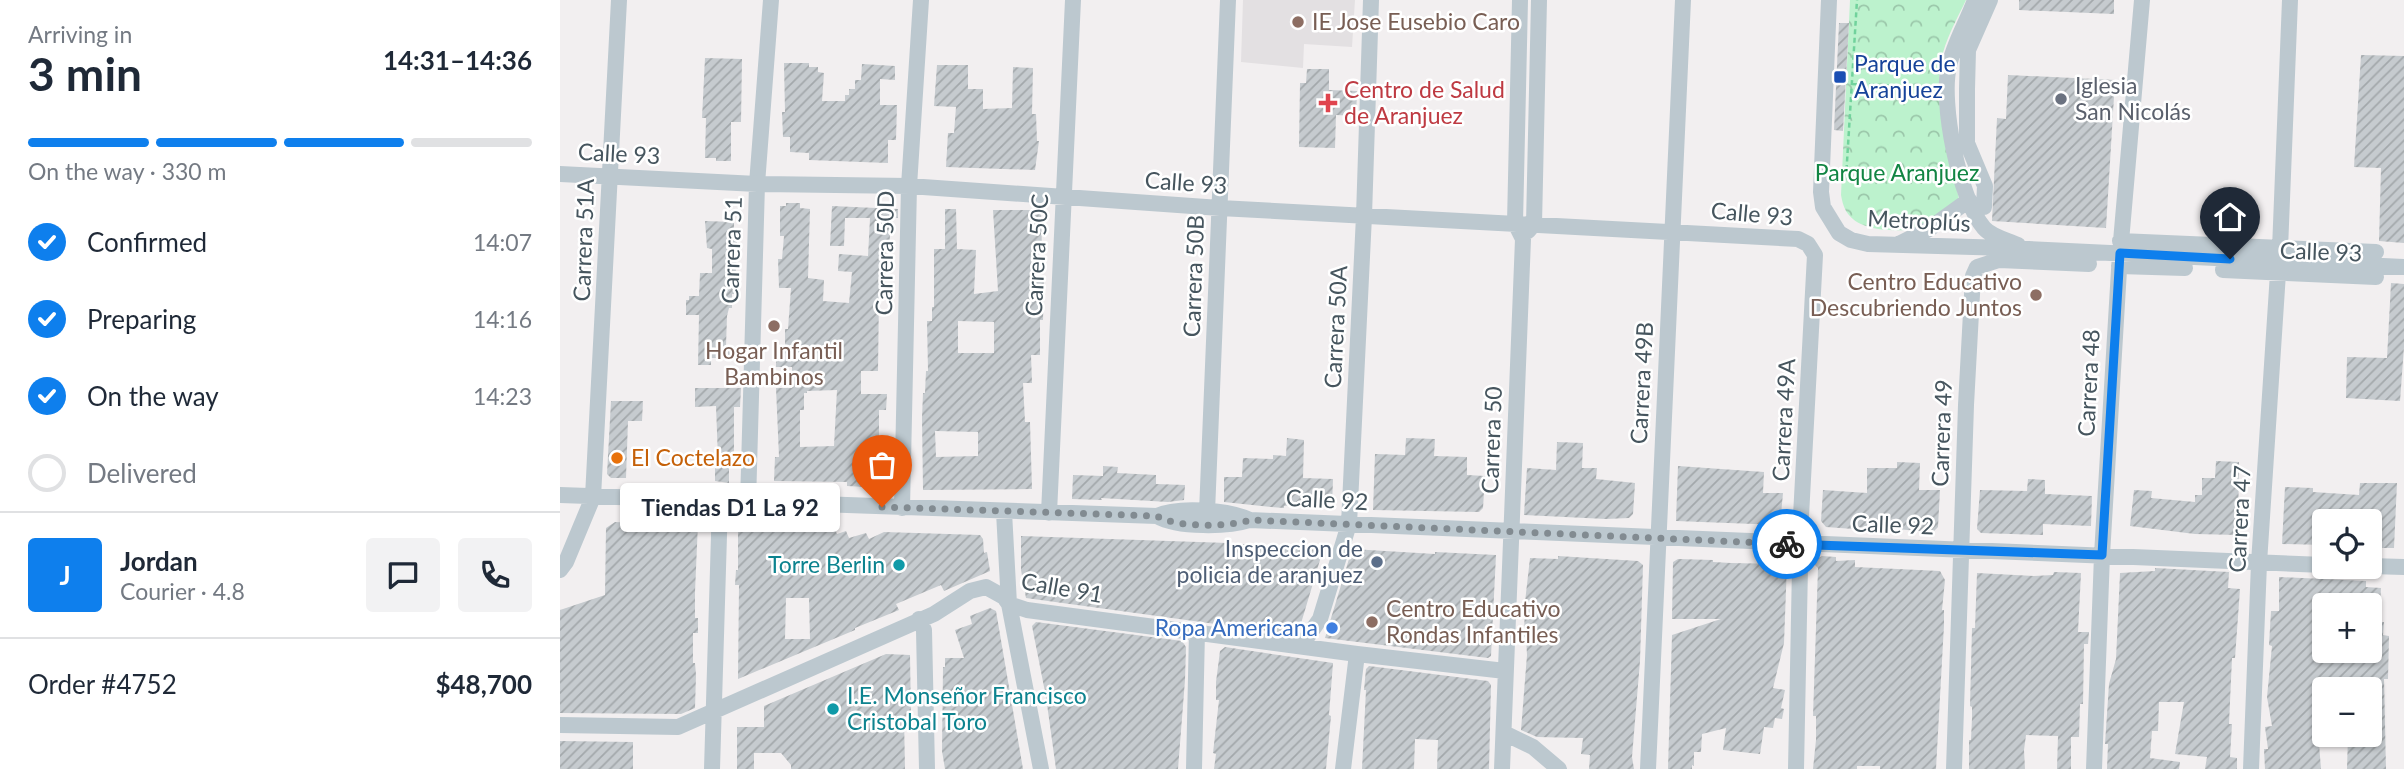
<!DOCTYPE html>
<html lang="en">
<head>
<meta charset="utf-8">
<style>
  :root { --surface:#fff; --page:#f2f2f3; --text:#1f2937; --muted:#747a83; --line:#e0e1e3; --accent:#0e7fed }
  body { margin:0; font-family:Lato,sans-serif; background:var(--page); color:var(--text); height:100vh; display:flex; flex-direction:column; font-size:26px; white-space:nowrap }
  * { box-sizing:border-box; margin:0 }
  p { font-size:23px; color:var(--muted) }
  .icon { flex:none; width:38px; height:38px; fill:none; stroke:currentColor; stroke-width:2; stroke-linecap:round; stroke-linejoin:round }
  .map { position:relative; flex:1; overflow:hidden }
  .side { display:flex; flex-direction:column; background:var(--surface); width:560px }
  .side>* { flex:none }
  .controls { position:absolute; left:1752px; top:509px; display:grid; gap:14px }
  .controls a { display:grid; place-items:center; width:70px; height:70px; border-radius:7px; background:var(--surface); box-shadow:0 2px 5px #0004; font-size:35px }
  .pin { position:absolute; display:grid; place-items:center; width:60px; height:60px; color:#fff; margin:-72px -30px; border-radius:50% 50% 50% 0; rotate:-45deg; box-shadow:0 0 7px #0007 }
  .pin .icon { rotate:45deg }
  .courier { position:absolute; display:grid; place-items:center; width:70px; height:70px; margin:-35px; border:5px solid #0e7fed; border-radius:50%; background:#fff; color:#222; box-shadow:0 2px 9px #0007 }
  .bubble { position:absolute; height:49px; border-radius:7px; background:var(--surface); box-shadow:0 2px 5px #0004; font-size:23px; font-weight:700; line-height:49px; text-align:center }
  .summary em { font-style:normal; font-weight:700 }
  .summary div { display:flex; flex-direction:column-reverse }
  .summary { display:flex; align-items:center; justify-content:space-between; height:119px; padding:0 28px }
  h1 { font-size:46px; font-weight:700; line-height:52px }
  .bar { display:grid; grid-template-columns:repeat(4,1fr); gap:10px 7px; align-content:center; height:84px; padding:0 28px }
  .bar i { height:9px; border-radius:5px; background:var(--line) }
  .bar .active { background:var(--accent) }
  .bar p { grid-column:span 4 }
  .line { display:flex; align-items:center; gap:18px; padding:0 28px; border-top:2px solid var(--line) }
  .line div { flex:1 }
  .round { display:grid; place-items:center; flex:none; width:74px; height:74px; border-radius:7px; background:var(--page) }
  ol { padding:0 28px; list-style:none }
  li { display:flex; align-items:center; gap:21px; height:77px }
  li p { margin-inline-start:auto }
  li .icon { padding:7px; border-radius:50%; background:var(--accent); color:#fff; stroke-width:4 }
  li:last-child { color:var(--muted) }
  li i { width:38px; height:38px; border:4px solid var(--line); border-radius:50% }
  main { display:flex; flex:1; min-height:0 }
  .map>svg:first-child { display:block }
  .education { fill:#e3e0e2 }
  .park { fill:url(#park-crowns) }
  .building { fill:url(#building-hatch); fill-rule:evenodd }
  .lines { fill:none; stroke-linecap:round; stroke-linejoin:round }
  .path { stroke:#71d29c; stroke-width:2.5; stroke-dasharray:5 3.5; stroke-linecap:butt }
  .minor { stroke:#bcc8cf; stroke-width:16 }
  .done { stroke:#828b91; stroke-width:7; stroke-dasharray:0 12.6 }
  .route { stroke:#0e7fed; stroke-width:9 }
  .education-dot { fill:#8d6e63; stroke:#fff; stroke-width:2.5 }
  .transit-dot { fill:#1a4fb4; stroke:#fff; stroke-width:2.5 }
  .worship-dot { fill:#6b7280; stroke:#fff; stroke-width:2.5 }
  .health-dot { fill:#e0444e; stroke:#fff; stroke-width:2.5 }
  .food-dot { fill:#e8710a; stroke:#fff; stroke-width:2.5 }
  .service-dot { fill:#5c6f8a; stroke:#fff; stroke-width:2.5 }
  .culture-dot { fill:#0f9aa8; stroke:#fff; stroke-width:2.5 }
  .shop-dot { fill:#3f7fe0; stroke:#fff; stroke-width:2.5 }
  .labels { text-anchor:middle; stroke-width:5; stroke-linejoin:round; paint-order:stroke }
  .education-label { font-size:23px; fill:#785e54; stroke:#fff; text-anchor:start }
  .transit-label { font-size:23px; fill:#164399; stroke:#fff; text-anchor:start }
  .worship-label { font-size:23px; fill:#5b616d; stroke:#fff; text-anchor:start }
  .health-label { font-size:23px; fill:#be3a42; stroke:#fff; text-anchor:start }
  .street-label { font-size:23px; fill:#46555e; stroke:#fff }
  .park-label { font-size:23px; fill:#118543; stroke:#fff }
  .food-label { font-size:23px; fill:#c56008; stroke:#fff; text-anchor:start }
  .service-label { font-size:23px; fill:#4e5e75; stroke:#fff; text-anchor:end }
  .culture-label { font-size:23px; fill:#0d838f; stroke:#fff; text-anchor:end }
  .shop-label { font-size:23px; fill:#366cbe; stroke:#fff; text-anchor:end }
</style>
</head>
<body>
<main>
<section class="side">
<div class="summary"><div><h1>3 min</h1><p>Arriving in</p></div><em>14:31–14:36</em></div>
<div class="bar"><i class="active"></i><i class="active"></i><i class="active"></i><i></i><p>On the way · 330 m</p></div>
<ol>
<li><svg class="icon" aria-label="check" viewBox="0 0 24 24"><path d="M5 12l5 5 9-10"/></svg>Confirmed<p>14:07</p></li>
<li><svg class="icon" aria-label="check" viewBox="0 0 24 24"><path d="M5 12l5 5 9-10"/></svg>Preparing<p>14:16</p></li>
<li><svg class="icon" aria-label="check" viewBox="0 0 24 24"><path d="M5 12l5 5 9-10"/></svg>On the way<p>14:23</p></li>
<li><i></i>Delivered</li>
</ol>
<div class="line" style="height:126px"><b class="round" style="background:var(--accent);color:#fff">J</b><div><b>Jordan</b><p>Courier · 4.8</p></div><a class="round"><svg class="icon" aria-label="chat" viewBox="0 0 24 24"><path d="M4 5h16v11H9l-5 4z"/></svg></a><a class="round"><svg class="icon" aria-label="phone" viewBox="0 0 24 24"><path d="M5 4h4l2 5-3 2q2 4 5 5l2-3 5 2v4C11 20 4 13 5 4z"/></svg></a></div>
<div class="line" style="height:91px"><div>Order #4752</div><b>$48,700</b></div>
</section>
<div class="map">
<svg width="1844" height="769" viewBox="0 0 1844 769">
  <defs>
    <pattern id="park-crowns" width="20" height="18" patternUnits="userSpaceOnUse" patternTransform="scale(1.75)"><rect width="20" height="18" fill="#bcf2cd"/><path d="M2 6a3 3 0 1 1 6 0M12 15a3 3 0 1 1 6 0" fill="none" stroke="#9bc7aa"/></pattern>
    <pattern id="building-hatch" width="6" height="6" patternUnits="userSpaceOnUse" patternTransform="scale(1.75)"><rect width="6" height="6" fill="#c6cbcf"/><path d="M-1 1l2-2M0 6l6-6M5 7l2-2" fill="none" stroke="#a3a8ab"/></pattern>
  </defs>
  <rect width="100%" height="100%" fill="#f2eff0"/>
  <path class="education" d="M683,0H795L792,47L744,44L743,68L681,62Z"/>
  <path class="park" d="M1290,0H1406C1397,19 1385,40 1381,61C1374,102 1391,161 1400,203L1380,228C1353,229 1302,238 1286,211C1283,206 1282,200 1281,195Z"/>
  <path class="building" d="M1459,0H1554V14L1459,10Z
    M1279,23H1289L1283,131L1274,130Z
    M1801,55L1844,56V243L1819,241L1821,168L1794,167Z
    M145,58L182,59L181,122H171V161H156V158H145L146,118H142Z
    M224,63H249V67H258V72L264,73L262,101H285V95H289V89H295V80H301L302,64L335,66V80L320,79V105H337L336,140H328V163L249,160V153L230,152V137H223L222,112H225Z
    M377,65H408V89H423V109L452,108L453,67L473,68L472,114H476L477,141H479L475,170L386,167L388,133H394L396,107L374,106Z
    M747,69H769V90L797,91L796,116L776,115L775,148L739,147L740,83H746Z
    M1448,75L1555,80L1546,228L1432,221L1437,118L1446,119Z
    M226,203H240V208L250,209L248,278L264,280L263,301L289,303L292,272L278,271L279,254L308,256L310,218H285L284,246H270L272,206L338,209V218H331L329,252H326L325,293H319L318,371H301V394H327L326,410H319V444L320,472H327V486L306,487L287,486V482L214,481L215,457H219L216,388H232V367H216V348H225V329H228L231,288H219L218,259H222L224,236H220V206H226ZM277,390L274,446L240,447V410H244V393H247V391Z
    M385,209H396L397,249L416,250L414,294L438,291L433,210H481L482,252H472L471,279L484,278L483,320H480V355H471L472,383H463L465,422H470L472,489L363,490L362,418L363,393H365L366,371H368L367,321H372V307H374V249H385ZM398,321L434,322V353H398ZM375,431L418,432V456L376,457Z
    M145,221L174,222V239H177L175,294H172V308H169L167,316L166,346L171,345V358H151V365H138L139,315H126V300H129V296H139L140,273H152V249L147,248Z
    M1831,283L1844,284V347L1840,401L1786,398L1787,357L1827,358Z
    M135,388H181L180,407H174V450L173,457H169V483L155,481V459H158L156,406L135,407Z
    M51,401H83L82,421H68L66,478H51L47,474Z
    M727,438L744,440L743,478L773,479L772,507L732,505L724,506V508L711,507L664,502V477H682L683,458L713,459V455L726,456Z
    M846,438L875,439L874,456L907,457V475L925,476L923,508L919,512L813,510L815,454L845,455Z
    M997,442L1023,443L1022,468H1037L1036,479L1075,483L1073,514L1069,518L1046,519L964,515L967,468L996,470Z
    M1656,461L1679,462L1678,535L1635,534L1570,526L1574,490L1592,491L1591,498L1635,502V495H1642V478H1655Z
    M1337,462L1360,463L1359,490H1380L1378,527L1373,532L1335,529V532L1266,527L1261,521L1263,490L1307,493V468H1337Z
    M543,466L558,467L557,473L596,475V484L625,485L624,500L608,502L541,498L542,500L512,499L513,475L543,476Z
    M1118,466L1204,472L1203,493H1223L1220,525L1116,521Z
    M1468,479L1485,480V494L1532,496L1531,526L1483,524V535L1421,533L1417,529L1420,490L1467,491Z
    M1800,483H1837L1834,548H1810V522H1764V545L1722,544L1725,487L1753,488V492L1799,495Z
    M55,522L117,525L118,522L138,523L135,592V618H138V633H133V663H135L136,675L135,708L121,714L0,713V610L45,595L46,528Z
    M178,524L237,527L238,530L261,528L275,529L277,534L286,531L289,538L306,533L309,539L324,532L420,535L423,539L424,553L427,552L430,571L384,591L381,585L336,604L339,610L295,628V630L178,679L179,585H175L176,570H178ZM226,598H249L250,639H225Z
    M461,536L668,543L763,550L739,630L736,635L466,598L461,570Z
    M792,549L875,554V552L936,555L931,656L928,658L765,638Z
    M998,556L1078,561L1083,565L1080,661L1072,757L1074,769H1029L1030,755L1021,754L1023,738L977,737L961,730L967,655L966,637H964L965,602L970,558L998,559Z
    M1262,556L1276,557V561L1295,560V567L1380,571L1385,580L1382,610H1384V625L1376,769H1320V766H1297V769H1253L1256,740V716H1253L1258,568L1252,562Z
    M1118,559L1153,560V562L1171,563L1227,564L1224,643L1213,688L1225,690L1221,708L1224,709L1222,719L1215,718L1213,728L1204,727L1200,754L1163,750L1166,728L1142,734L1141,752H1134V766L1132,765V769H1108L1112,635L1161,619H1112L1113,562Z
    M1595,568L1669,572L1668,588L1680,589L1675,658H1672L1669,724H1672L1670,757L1677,758V769H1645L1647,757L1615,754L1624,702H1599L1598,731H1592L1590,758L1620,762L1619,769H1547L1548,744H1545L1549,684L1556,659L1560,573L1595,571Z
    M1494,572L1521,573L1518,632H1529L1528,644H1524L1523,704H1520L1519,737H1511V769H1497L1498,736L1466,735L1464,750L1465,769H1409V740H1411L1412,718V707L1410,706L1412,628H1415L1417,573L1474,576L1493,575Z
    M1719,577L1806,581V587L1821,588L1819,622H1824L1823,635L1829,636L1828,679H1824L1826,769H1787L1788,735H1810V690H1764V730L1758,731L1761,769H1705L1704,749H1708L1705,727L1712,726L1707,697L1712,646L1709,645L1711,611H1719ZM1764,606H1810V651H1764Z
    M430,608L436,611L463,769H385L382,751L383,667H385V658H404L395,630L412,624L410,616Z
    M476,622L622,641L626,647L625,680L618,769H496L486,697L472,626Z
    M665,647L773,663L769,715L771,716L766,769H654L656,754L653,753L659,700H656V682L660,651Z
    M326,654L350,655L351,716L344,717L345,769H231V765L221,753H194V769H177V727H204V706Z
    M809,666L928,681L931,685L929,769H877L878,740L855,739L854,769H802L806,690H804L806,669Z
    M0,741L73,742V769H0Z"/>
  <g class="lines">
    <path class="path" d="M1292,84L1372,87
      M1277,178H1286L1297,0"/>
    <path class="minor" d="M1269,0L1261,192L1263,207L1279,233L1291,240L1308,244L1448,248L1844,267
      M1415,0C1407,22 1394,43 1389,66C1380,102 1399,199 1424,228C1432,237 1447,240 1458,245
      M0,174L197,184L349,186L660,208L1238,239L1248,244L1255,255L1241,516L1236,769
      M1424,207L1425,186L1407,143V89L1408,50L1430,0
      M968,231L974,224L979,0
      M1560,241L1816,252
      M1337,245L1369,229L1409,200
      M1720,249L1730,0
      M1559,266L1625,268
      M1663,270L1816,277
      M0,495L597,516C618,528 668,527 690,520
      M188,503L197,184L211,0
      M342,508L349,186L361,0
      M444,512L449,604L481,769
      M647,512L668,0
      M489,513L513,0
      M597,516C618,506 669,510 690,520L1764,565
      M1810,566L1844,567
      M0,570L6,562L33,497L59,0
      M359,619L364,630L367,769
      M741,646L760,619L789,524L804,216L811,0
      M0,725L118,727L374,614L410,591L426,587L444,597L449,604L467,610L797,654L945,671
      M944,733L973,747L999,769
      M152,769L160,502
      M634,769L637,631
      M783,769L797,654
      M942,769L963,239L955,223L960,0
      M1088,769L1123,0
      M1394,769L1406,405L1413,276L1417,267L1439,260L1529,264
      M1534,769L1542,555L1560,253L1582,0
      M1691,769L1699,563L1718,273"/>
  </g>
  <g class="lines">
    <path class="done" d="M322,507L597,516C617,528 668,527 690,520L1227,544"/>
    <path class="route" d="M1227,544L1542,555L1560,253L1670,259"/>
  </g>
  <g class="education-dot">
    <circle cx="738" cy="22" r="7"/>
    <circle cx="1476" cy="295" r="7"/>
    <circle cx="214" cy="326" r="7"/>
    <circle cx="812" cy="622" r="7"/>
  </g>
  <rect class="transit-dot" x="1273" y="70" width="14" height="14" rx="3.5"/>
  <circle class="worship-dot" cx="1501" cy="99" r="7"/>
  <path class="health-dot" d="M764.5 92.5h7v7h7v7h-7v7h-7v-7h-7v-7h7z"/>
  <circle class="food-dot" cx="57" cy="458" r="7"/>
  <circle class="service-dot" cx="817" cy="562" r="7"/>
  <g class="culture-dot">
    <circle cx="339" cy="565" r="7"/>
    <circle cx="273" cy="709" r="7"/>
  </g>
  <circle class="shop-dot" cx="772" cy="628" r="7"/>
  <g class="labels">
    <g class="education-label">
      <text x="752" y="30">IE Jose Eusebio Caro</text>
      <text x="1462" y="290" text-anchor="end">Centro Educativo<tspan x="1462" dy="26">Descubriendo Juntos</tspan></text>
      <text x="214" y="359" text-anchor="middle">Hogar Infantil<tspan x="214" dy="26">Bambinos</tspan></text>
      <text x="826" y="617">Centro Educativo<tspan x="826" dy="26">Rondas Infantiles</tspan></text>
    </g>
    <g class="transit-label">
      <text x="1294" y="72">Parque de<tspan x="1294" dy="26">Aranjuez</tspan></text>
    </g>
    <g class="worship-label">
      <text x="1515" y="94">Iglesia<tspan x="1515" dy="26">San Nicolás</tspan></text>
    </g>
    <g class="health-label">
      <text x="784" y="98">Centro de Salud<tspan x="784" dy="26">de Aranjuez</tspan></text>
    </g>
    <g class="street-label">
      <text transform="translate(59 154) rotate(3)" y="8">Calle 93</text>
      <text transform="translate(626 183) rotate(4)" y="8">Calle 93</text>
      <text transform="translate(1192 214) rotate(5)" y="8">Calle 93</text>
      <text transform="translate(1359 221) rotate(3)" y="8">Metroplús</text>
      <text transform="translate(24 240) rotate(-88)" y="8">Carrera 51A</text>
      <text transform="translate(172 250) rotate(-88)" y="8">Carrera 51</text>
      <text transform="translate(1761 252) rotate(2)" y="8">Calle 93</text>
      <text transform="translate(325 253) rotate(-89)" y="8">Carrera 50D</text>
      <text transform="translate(477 255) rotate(-87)" y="8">Carrera 50C</text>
      <text transform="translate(634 276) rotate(-88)" y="8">Carrera 50B</text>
      <text transform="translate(776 327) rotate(-87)" y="8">Carrera 50A</text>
      <text transform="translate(1082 383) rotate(-87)" y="8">Carrera 49B</text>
      <text transform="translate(1529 383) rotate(-87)" y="8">Carrera 48</text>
      <text transform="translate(1224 420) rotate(-87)" y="8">Carrera 49A</text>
      <text transform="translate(1382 433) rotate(-88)" y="8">Carrera 49</text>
      <text transform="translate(932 440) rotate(-88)" y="8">Carrera 50</text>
      <text transform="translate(767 500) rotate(3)" y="8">Calle 92</text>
      <text transform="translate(1680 519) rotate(-87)" y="8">Carrera 47</text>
      <text transform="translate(1333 525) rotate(2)" y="8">Calle 92</text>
      <text transform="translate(502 588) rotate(10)" y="8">Calle 91</text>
    </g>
    <g class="park-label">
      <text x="1337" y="181">Parque Aranjuez</text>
    </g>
    <g class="food-label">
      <text x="71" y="466">El Coctelazo</text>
    </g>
    <g class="service-label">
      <text x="803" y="557">Inspeccion de<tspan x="803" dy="26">policia de aranjuez</tspan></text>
    </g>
    <g class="culture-label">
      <text x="325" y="573">Torre Berlin</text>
      <text x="287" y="704" text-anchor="start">I.E. Monseñor Francisco<tspan x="287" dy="26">Cristobal Toro</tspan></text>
    </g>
    <g class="shop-label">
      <text x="758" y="636">Ropa Americana</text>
    </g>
  </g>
</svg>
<div class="controls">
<a><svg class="icon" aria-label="locate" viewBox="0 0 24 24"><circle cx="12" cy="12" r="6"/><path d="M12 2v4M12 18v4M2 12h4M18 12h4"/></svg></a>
<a>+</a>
<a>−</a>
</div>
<div class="pin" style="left:322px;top:507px;background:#ea580c"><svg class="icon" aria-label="bag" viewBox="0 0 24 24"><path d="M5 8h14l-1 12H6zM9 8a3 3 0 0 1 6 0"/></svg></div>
<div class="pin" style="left:1670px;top:259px;background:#1f2937"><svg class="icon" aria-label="home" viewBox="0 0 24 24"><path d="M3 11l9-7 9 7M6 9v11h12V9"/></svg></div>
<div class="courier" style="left:1227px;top:544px"><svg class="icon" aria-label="bike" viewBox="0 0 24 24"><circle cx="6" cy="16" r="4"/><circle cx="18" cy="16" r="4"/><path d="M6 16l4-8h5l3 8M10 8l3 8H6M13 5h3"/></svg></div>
<div class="bubble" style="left:60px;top:483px;width:220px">Tiendas D1 La 92</div>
</div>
</main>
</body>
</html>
